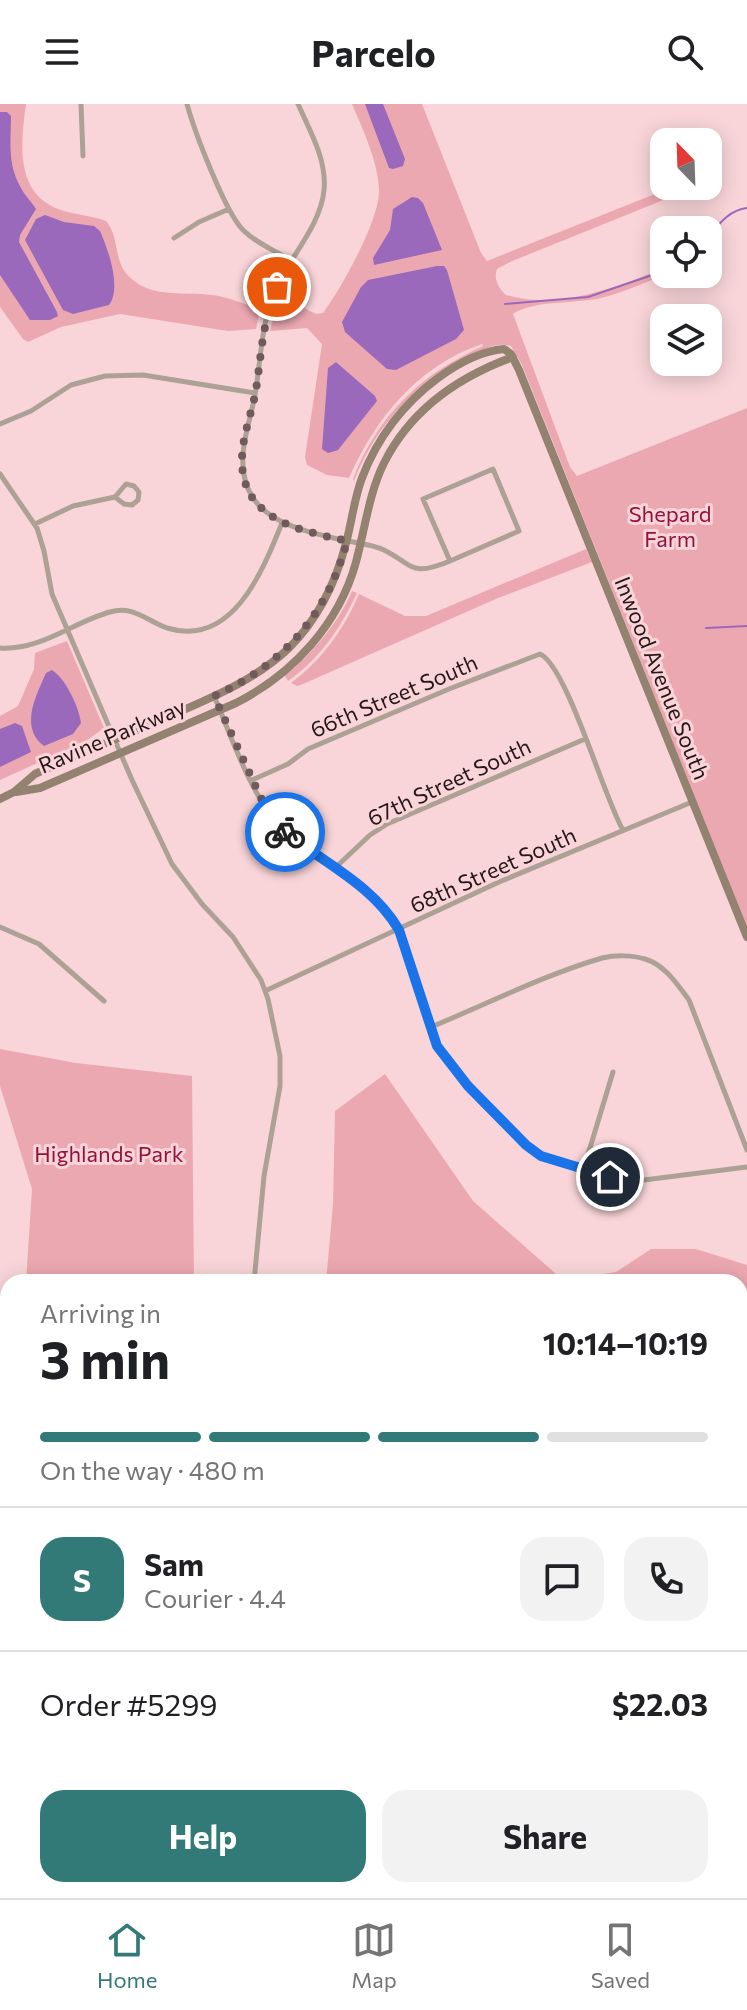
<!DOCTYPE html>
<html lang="en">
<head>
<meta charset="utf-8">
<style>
  :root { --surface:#fff; --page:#f2f2f2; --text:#202124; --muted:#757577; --line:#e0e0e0; --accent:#327a77 }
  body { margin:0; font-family:Commissioner,sans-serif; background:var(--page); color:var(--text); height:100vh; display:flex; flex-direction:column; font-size:30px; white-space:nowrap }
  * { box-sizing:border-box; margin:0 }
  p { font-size:26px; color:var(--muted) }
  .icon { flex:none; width:44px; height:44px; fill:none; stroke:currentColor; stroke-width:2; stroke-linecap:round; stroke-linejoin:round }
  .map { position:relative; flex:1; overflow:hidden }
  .panel { position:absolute; left:0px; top:1170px; width:748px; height:624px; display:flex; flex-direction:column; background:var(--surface); border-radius:24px 24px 0 0; box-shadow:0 4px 20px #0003 }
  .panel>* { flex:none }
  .needle { width:52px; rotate:337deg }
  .buttons { position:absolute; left:650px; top:24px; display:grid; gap:16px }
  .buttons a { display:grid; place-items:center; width:72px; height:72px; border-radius:16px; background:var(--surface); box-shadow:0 4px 20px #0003; font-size:40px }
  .pin { position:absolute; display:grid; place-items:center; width:68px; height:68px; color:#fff; margin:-34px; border:4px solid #fff; border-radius:50%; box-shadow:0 2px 8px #0007 }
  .courier { position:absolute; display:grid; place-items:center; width:80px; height:80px; margin:-40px; border:6px solid #1a73e8; border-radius:50%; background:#fff; color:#222; box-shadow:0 2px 10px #0007 }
  .headline em { font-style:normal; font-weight:700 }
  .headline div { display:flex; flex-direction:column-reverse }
  .headline { display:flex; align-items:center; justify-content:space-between; height:136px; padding:0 40px }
  h1 { font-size:52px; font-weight:700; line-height:60px }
  .bar { display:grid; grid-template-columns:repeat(4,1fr); gap:12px 8px; align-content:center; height:96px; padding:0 40px }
  .bar i { height:10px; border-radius:6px; background:var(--line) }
  .bar .current { background:var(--accent) }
  .bar p { grid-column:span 4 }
  .line { display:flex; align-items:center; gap:20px; padding:0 40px; border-top:2px solid var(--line) }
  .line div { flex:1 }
  .round { display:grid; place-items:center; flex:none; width:84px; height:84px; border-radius:24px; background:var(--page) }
  .action { display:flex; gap:16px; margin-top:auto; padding:16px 40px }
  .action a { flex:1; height:92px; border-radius:24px; background:var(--accent); color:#fff; font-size:32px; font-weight:700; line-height:92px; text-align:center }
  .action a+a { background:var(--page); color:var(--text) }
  header { display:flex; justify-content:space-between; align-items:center; height:104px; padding:0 40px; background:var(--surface); font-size:36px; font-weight:700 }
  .menu { display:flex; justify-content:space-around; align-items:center; height:112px; border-top:2px solid var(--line); background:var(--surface); font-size:22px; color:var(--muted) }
  .menu a { display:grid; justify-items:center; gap:4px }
  .menu .current { color:var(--accent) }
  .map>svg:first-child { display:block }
  .green { fill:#eca8b1 }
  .water { fill:#9a69bc }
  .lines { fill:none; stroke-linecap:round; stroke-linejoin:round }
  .stream { stroke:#9a69bc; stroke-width:2 }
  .street { stroke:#aca194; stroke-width:5 }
  .secondary { stroke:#93826f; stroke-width:8 }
  .done { stroke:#705a5c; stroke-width:8; stroke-dasharray:0 14.4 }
  .route { stroke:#1a73e8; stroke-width:10 }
  .labels { text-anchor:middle; stroke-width:6; stroke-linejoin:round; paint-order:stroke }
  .park-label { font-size:22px; fill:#94113b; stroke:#f9d5d9 }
  .street-label { font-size:22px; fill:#271719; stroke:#f9d5d9 }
</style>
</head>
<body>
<header><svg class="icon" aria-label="menu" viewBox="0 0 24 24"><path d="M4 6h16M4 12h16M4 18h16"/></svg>Parcelo<svg class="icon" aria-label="search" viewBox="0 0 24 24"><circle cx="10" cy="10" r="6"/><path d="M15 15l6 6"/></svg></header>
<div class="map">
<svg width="747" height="1794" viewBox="0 0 747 1794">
  <rect width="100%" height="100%" fill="#f9d5d9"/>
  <path class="green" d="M0,0H26C21,37 14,88 58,105C73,111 91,111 106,117C119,132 114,153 125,168C147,196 182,187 212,191C228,193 244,200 260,205L256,225L228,227L120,210L61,223L28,238L23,235L0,203Z
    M352,0H422L481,149L487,157L675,82H698L510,158L497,165C493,174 499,185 506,191C557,207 617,183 664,164V170H667C645,178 623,189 601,194C576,200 533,196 513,210L570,363L577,372L747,304V823L522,261L511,242C498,238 487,244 476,249C421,273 375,321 354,377L353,375C377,312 422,269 483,242L482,240C418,262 376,313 349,374L327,371L307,361L305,353L322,240L307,224L270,227L278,191L316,210L323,209C342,183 381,114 379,84C377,55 363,26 352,0Z
    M586,445L592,458L498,494L303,580L297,582L291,579C322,556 344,525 359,490L405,512H426Z
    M352,487L357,489L354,495C339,527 317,557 288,577L285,572C312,549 338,520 352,487Z
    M67,537L104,624L86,637L0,676V612L18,602L34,565L35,549Z
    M0,945L76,959L192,972L194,1178H26L32,1085L0,982Z
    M385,970L473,1097L563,1176L616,1168L651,1145H696L747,1161V1281L740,1284V1178H326L333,1100L335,1007Z
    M8,1373V1591L0,1594V1391Z
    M747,1595V1690L740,1693V1599Z
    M344,1786H441L428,1794H332Z"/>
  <path class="water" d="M365,0H383L405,55L403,62L393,65L389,64Z
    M0,8H7L11,12C11,38 7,60 21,84C25,92 32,98 36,105L20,131L19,138L57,208L58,212L50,216H30L0,171Z
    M412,93L418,94L423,99L442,146L374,161L373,154L390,126L393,105Z
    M45,111L64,118L94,122L100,127C108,145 122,184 109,201L73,210L63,206L25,136L36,115Z
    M437,162H444L447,166L464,226L456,235L396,266L387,265L345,228L342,218L361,183L368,176Z
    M336,258L375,292L377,297L338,346L328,349L322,345L328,264Z
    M52,566C66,575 79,603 81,619L73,630L44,642C19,623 36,592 46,569Z
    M15,619L22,622L31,648L0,663V625Z"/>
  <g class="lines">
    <path class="stream" d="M708,133C719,120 729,106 747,104
      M505,200L588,193L664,167
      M706,524L747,522"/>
    <path class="street" d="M81,0L83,52
      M187,0C194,26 225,108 243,126C256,139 275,147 291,156
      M298,0C310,27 327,56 324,86C321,121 290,153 276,184C262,215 261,252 256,285C253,307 244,329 243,351C239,414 295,425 342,436C356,439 371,440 384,446C415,462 411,473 450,457L519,427L493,365L423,395L450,457
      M174,134L199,118L229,105
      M0,320L31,307L71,281L105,272L143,271L255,289
      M0,370L37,424L44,447L52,490L132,676L172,760L202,800L233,833L261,876L268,895L280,952V982L264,1072L254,1178
      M35,420L73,402L115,393L124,400L132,401L138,396L139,388L134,382L126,380L115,393
      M0,544C40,547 73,518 110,508C133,501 147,517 167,524C233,544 263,466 282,419
      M214,592C232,634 251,692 282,725C300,744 323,754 343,768C365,784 385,803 399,826L437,942L446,956L500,1016L526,1041L541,1052L610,1073L644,1076L747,1063
      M252,676L288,660L308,645L449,585L540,550C567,562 604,694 623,726
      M335,764L370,731L387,720L585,635
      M0,823L39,840L104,897
      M265,887L499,778L692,698
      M431,923C487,900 544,871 602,854C615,851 632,851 645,855C665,861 677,880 689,896L747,1046
      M583,1067L613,968
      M740,1477L747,1504
      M740,1537L747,1534
      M740,1734L747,1739
      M52,1786L55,1794
      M574,1786L575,1794
      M147,1794L157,1790
      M497,1794L510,1786"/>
    <path class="secondary" d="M16,688L40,684L236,599C293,570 339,520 356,458C365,425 369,389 384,359C411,305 458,273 513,253
      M0,695L14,688L35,670C77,651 120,633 163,615C208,595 253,578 289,544C318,515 336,478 346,439C352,417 354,395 362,374C377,334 404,299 438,274C457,260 481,247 504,245L511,250L519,266L747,833
      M740,1293L747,1290
      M0,1604L8,1601"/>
  </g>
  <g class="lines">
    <path class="done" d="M277,183C263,215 261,252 256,286C252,308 243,330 242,353C240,416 299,426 347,437C328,510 282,562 214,592L266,705L285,728"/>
    <path class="route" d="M285,728C324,759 373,781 399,826L437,942L468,982L526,1041L541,1052L610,1073"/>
  </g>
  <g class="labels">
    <g class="park-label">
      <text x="670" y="418">Shepard<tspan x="670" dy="25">Farm</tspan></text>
      <text x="109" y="1058">Highlands Park</text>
    </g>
    <g class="street-label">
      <text transform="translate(662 574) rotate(68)" y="8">Inwood Avenue South</text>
      <text transform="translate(394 592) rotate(-23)" y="8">66th Street South</text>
      <text transform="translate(112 632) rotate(-23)" y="8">Ravine Parkway</text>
      <text transform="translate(449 678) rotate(-25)" y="8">67th Street South</text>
      <text transform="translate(493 766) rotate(-24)" y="8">68th Street South</text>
    </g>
  </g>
</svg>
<div class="buttons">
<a><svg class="needle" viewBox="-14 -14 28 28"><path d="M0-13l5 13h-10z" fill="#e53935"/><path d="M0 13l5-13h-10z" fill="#757577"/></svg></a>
<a><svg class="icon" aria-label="locate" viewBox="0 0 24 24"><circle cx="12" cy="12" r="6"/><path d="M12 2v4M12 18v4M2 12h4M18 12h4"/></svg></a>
<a><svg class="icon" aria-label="layers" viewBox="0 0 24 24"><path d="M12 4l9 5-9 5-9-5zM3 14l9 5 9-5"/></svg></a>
</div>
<div class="pin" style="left:277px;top:183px;background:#ea580c"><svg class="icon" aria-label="bag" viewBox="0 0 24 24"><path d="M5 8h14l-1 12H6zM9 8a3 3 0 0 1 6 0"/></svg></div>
<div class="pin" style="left:610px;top:1073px;background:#1f2937"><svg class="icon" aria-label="home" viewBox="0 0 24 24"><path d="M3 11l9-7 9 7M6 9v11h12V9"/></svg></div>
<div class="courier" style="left:285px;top:728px"><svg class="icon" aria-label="bike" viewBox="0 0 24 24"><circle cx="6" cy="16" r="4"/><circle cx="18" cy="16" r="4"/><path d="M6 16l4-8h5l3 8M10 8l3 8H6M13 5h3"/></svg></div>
<section class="panel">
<div class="headline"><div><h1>3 min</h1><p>Arriving in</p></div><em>10:14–10:19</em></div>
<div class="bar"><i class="current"></i><i class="current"></i><i class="current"></i><i></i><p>On the way · 480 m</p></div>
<div class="line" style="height:144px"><b class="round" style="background:var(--accent);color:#fff">S</b><div><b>Sam</b><p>Courier · 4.4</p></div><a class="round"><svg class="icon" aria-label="chat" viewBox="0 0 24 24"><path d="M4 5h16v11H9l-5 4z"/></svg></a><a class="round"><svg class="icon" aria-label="phone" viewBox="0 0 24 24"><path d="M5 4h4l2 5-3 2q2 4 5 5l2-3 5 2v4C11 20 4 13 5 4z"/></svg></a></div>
<div class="line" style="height:104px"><div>Order #5299</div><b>$22.03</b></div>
<div class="action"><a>Help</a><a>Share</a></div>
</section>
</div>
<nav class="menu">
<a class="current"><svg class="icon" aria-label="home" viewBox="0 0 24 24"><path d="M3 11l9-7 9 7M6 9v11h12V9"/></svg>Home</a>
<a><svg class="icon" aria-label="map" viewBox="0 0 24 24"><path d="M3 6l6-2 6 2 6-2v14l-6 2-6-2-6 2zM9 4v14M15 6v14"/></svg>Map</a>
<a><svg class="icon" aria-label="saved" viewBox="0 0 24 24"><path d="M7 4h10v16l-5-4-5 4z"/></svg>Saved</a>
</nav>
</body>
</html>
